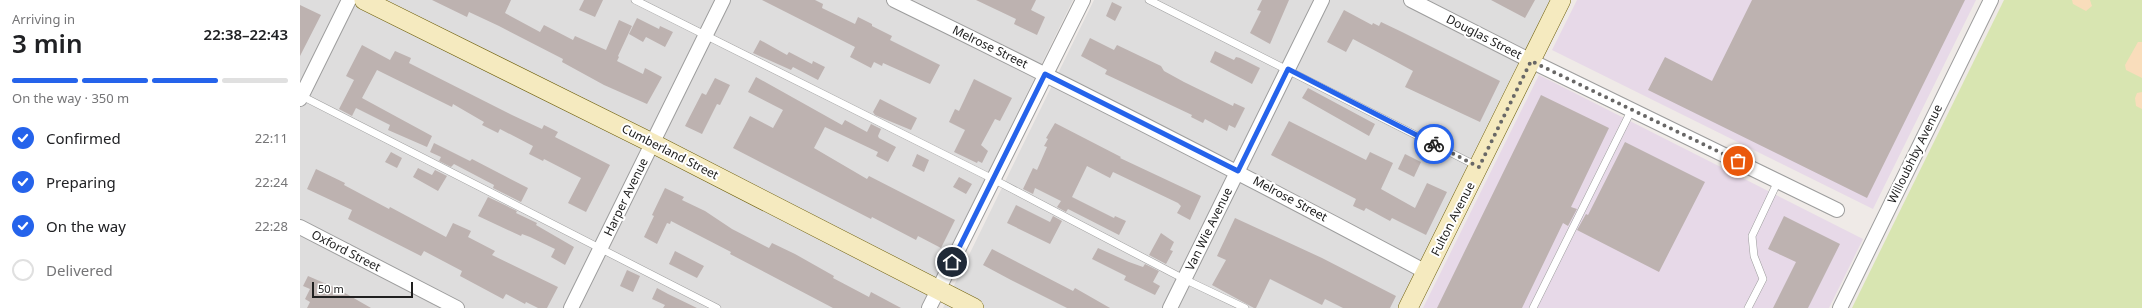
<!DOCTYPE html>
<html lang="en">
<head>
<meta charset="utf-8">
<style>
  :root { --surface:#fff; --page:#f2f2f2; --text:#202124; --muted:#757577; --line:#e0e0e0; --accent:#2563eb }
  body { margin:0; font-family:"Noto Sans",sans-serif; background:var(--page); color:var(--text); height:100vh; display:flex; flex-direction:column; font-size:15px; white-space:nowrap }
  * { box-sizing:border-box; margin:0 }
  p { font-size:13px; color:var(--muted) }
  .icon { flex:none; width:22px; height:22px; fill:none; stroke:currentColor; stroke-width:2; stroke-linecap:round; stroke-linejoin:round }
  .map { position:relative; flex:1; overflow:hidden }
  .side { display:flex; flex-direction:column; background:var(--surface); width:300px }
  .side>* { flex:none }
  .scale { position:absolute; left:12px; bottom:10px; width:101px; box-sizing:border-box; padding-left:4px; border:2px solid #202020; border-top:0; font-size:11px; line-height:14px; white-space:nowrap; color:#202020; -webkit-text-stroke:3px #fff; paint-order:stroke }
  .pin { position:absolute; display:grid; place-items:center; width:34px; height:34px; color:#fff; margin:-17px; border:2px solid #fff; border-radius:50%; box-shadow:0 1px 4px #0007 }
  .courier { position:absolute; display:grid; place-items:center; width:40px; height:40px; margin:-20px; border:3px solid #2563eb; border-radius:50%; background:#fff; color:#222; box-shadow:0 1px 5px #0007 }
  .summary em { font-style:normal; font-weight:600 }
  .summary div { display:flex; flex-direction:column-reverse }
  .summary { display:flex; align-items:center; justify-content:space-between; height:68px; padding:0 12px }
  h1 { font-size:26px; font-weight:600; line-height:30px }
  .bar { display:grid; grid-template-columns:repeat(4,1fr); gap:6px 4px; align-content:center; height:48px; padding:0 12px }
  .bar i { height:5px; border-radius:3px; background:var(--line) }
  .bar .active { background:var(--accent) }
  .bar p { grid-column:span 4 }
  ol { padding:0 12px; list-style:none }
  li { display:flex; align-items:center; gap:12px; height:44px }
  li p { margin-inline-start:auto }
  li .icon { padding:4px; border-radius:50%; background:var(--accent); color:#fff; stroke-width:4 }
  li:last-child { color:var(--muted) }
  li i { width:22px; height:22px; border:2px solid var(--line); border-radius:50% }
  main { display:flex; flex:1; min-height:0 }
  .map>svg:first-child { display:block }
  .residential { fill:#dedddd }
  .industrial { fill:#e7d9e8 }
  .grass { fill:#d8e5b1 }
  .sand { fill:#f9ddbb }
  .building { fill:#bdb2b0 }
  .lines { fill:none; stroke-linecap:round; stroke-linejoin:round }
  .lane-casing { stroke:#9d9d9d; stroke-width:8 }
  .street-casing { stroke:#9d9d9d; stroke-width:16 }
  .secondary-casing { stroke:#70610d; stroke-width:20 }
  .lane { stroke:#fff; stroke-width:7 }
  .street { stroke:#fff; stroke-width:14 }
  .secondary { stroke:#f5eabf; stroke-width:19 }
  .done { stroke:#686766; stroke-width:4; stroke-dasharray:0 7.2 }
  .route { stroke:#2563eb; stroke-width:5 }
  .labels { text-anchor:middle; stroke-width:4; stroke-linejoin:round; paint-order:stroke }
  .street-label { font-size:12px; fill:#202020; stroke:#fff }
</style>
</head>
<body>
<main>
<section class="side">
<div class="summary"><div><h1>3 min</h1><p>Arriving in</p></div><em>22:38–22:43</em></div>
<div class="bar"><i class="active"></i><i class="active"></i><i class="active"></i><i></i><p>On the way · 350 m</p></div>
<ol>
<li><svg class="icon" aria-label="check" viewBox="0 0 24 24"><path d="M5 12l5 5 9-10"/></svg>Confirmed<p>22:11</p></li>
<li><svg class="icon" aria-label="check" viewBox="0 0 24 24"><path d="M5 12l5 5 9-10"/></svg>Preparing<p>22:24</p></li>
<li><svg class="icon" aria-label="check" viewBox="0 0 24 24"><path d="M5 12l5 5 9-10"/></svg>On the way<p>22:28</p></li>
<li><i></i>Delivered</li>
</ol>
</section>
<div class="map">
<svg width="1842" height="308" viewBox="0 0 1842 308">
  <rect width="100%" height="100%" fill="#efeae7"/>
  <path class="residential" d="M0,0H773L621,308H0Z
    M794,0H1255L1103,308H643Z"/>
  <path class="industrial" d="M1277,0H1676L1573,209L1252,50Z
    M1239,75L1563,239L1529,308H1123Z"/>
  <path class="grass" d="M1704,0H1842V308H1552Z"/>
  <path class="sand" d="M1772,0H1790L1792,6L1786,11L1773,4Z
    M1838,42H1842V78L1826,70L1825,65Z
    M1842,92V109L1836,106L1835,98L1837,93Z"/>
  <path class="building" d="M132,0H211L205,13L240,32L244,25L273,40L275,36L306,50L319,20L332,26L318,56L319,57L317,61L343,74L345,68L362,77L347,104L304,85L262,62L263,59L199,26L169,12L167,17Z
    M284,0H303L295,17L279,10Z
    M462,0H515L523,4L522,8L555,24L558,17L572,24V26L592,36L590,40L640,65L630,84L583,63L582,66L574,62L571,68L550,57L555,47Z
    M676,0H736L731,10L745,17L737,35L714,24L716,19Z
    M962,0H989L970,44L950,33L961,11L957,10Z
    M1191,0H1235L1225,18Z
    M1452,0H1665L1567,198L1348,90L1365,57L1412,81Z
    M812,2L822,7L815,21L806,16Z
    M0,5L21,15L0,56Z
    M1044,10L1072,25L1073,23L1079,26L1081,22L1102,32L1200,81L1180,122L1105,87L1113,71L1089,58L1053,39L1046,52L1027,42Z
    M337,18L359,29L360,26L373,32L365,47L346,37L343,42L329,34Z
    M790,38L814,50L817,45L861,66L864,71L884,82L933,106L934,103L945,108L935,128L929,125L927,131L905,119L903,123L891,117L892,115L805,74L807,70L781,56Z
    M460,40L487,55L489,52L512,64L513,61L525,67L518,80L493,67L491,70L453,53Z
    M62,45L90,60L95,51L111,58L109,63L212,115L242,129L244,125L258,132L255,137L310,165L286,212L268,203L281,178L244,159L243,161L229,154L233,146L200,129L198,133L182,125L184,122L153,104L152,107L77,70L62,98L132,136L127,147L88,130L90,125L56,108L52,116L39,109L54,80L46,76Z
    M915,51L934,60L936,57L940,58L960,68L952,84L910,62Z
    M456,77L542,125L545,120L567,132L571,124L581,129L578,136L579,138L596,147L588,162L576,156L578,152L525,127L514,148L567,179L569,176L655,220L641,248L618,236L616,240L572,217L571,219L433,148L450,116L473,128L483,110L448,92Z
    M415,78L430,85L420,105L417,104L402,134L385,126L402,93L406,95Z
    M674,79L712,98L700,121L695,119L681,145L688,151L682,163L678,161L677,163L654,152L665,130L649,122L655,109L659,111Z
    M1008,88L1075,124L1069,136L1002,98Z
    M1241,95L1309,128L1271,207L1277,209L1268,226L1263,223L1222,308H1137Z
    M580,99L617,118L611,130L575,115L573,112Z
    M989,121L1066,160L1070,152L1093,163L1081,189L1115,208L1127,183L1147,192L1126,235L1092,218L1090,221L1066,208L1064,211L1053,206L1056,199L971,155Z
    M755,123L821,157L820,158L901,196L890,220L877,213L881,206L878,203L813,172L810,178L787,166L772,197L814,218L815,216L826,221L819,235L768,209L766,212L757,207L761,201L735,188L733,194L723,189L733,168L737,170L747,147L744,146L748,139L746,138Z
    M1325,142L1405,182L1359,272L1277,230L1286,214L1288,215Z
    M134,143L170,161L172,159L228,188L221,202L193,188L194,185L154,164L151,167L139,161L141,157L130,152Z
    M91,152L102,158L97,168L85,162Z
    M617,154L629,160L624,172L612,166Z
    M1105,154L1121,162L1114,177L1098,169Z
    M118,168L132,175L135,170L147,176L138,191L113,177Z
    M16,169L45,183L44,185L89,209L90,207L146,237L153,223L171,231L168,237L195,251L192,255L258,287L247,308H238L226,302L225,304L206,294L203,299L160,276L162,271L124,251L121,256L48,219L52,210L7,189Z
    M659,177L672,184L666,194L653,187Z
    M365,188L384,197L382,200L405,211L432,229L469,248L472,243L495,254L534,276L533,278L569,297L571,292L601,308H533L430,254L431,252L371,221L370,224L367,223L357,244L344,237L354,216L352,215Z
    M188,197L217,211L216,213L237,223L236,225L274,247L265,265L251,257L255,249L230,237L222,234L221,236L178,216Z
    M716,205L750,222L753,216L762,221L750,244L707,223Z
    M1484,216L1540,244L1508,308H1473L1496,262L1468,249Z
    M935,218L1022,258L1096,296L1090,308H1043L1025,299L1022,305L970,279L956,308H954L912,285L926,260L917,256Z
    M861,233L874,242L870,250L873,251L866,264L849,255Z
    M798,248L829,262L843,267L845,264L859,271L853,282L860,286L855,295L824,280L826,276L792,259Z
    M692,249L773,291L775,288L810,308H767L711,280L683,265Z
    M375,251L404,266L397,278L369,264Z
    M327,270L340,276L333,292L320,286Z
    M8,276L38,289L71,308H7L10,302L5,299L10,289L3,286Z
    M357,288L368,294L397,308H363L365,305L352,299Z"/>
  <g class="lines">
    <defs>
      <path id="lane" d="M335,0L693,179L884,279L945,308
        M849,0L1177,166
        M0,95L417,308
        M1233,308L1332,109
        M1448,308L1463,279L1454,256L1452,236L1478,181"/>
      <path id="street" d="M594,0C773,87 950,178 1126,272
        M1111,0L1231,61L1537,210
        M0,99L49,0
        M0,227L157,308
        M271,308L423,0
        M629,308L783,0
        M870,308L1022,0
        M1540,308L1691,0"/>
      <path id="secondary" d="M64,0L352,143L674,308
        M1108,308L1261,0"/>
    </defs>
    <use href="#lane" class="lane-casing"/>
    <use href="#street" class="street-casing"/>
    <use href="#secondary" class="secondary-casing"/>
    <use href="#lane" class="lane"/>
    <use href="#street" class="street"/>
    <use href="#secondary" class="secondary"/>
  </g>
  <g class="lines">
    <path class="done" d="M1134,144L1179,167L1231,61L1438,161"/>
    <path class="route" d="M652,262L745,74L938,171L988,69L1134,144"/>
  </g>
  <g class="labels">
    <g class="street-label">
      <text transform="translate(1184 37) rotate(27)" y="4">Douglas Street</text>
      <text transform="translate(690 47) rotate(26)" y="4">Melrose Street</text>
      <text transform="translate(370 152) rotate(27)" y="4">Cumberland Street</text>
      <text transform="translate(1615 154) rotate(-64)" y="4">Willoubhby Avenue</text>
      <text transform="translate(326 197) rotate(-64)" y="4">Harper Avenue</text>
      <text transform="translate(990 199) rotate(28)" y="4">Melrose Street</text>
      <text transform="translate(1153 219) rotate(-63)" y="4">Fulton Avenue</text>
      <text transform="translate(909 229) rotate(-64)" y="4">Van Wie Avenue</text>
      <text transform="translate(46 251) rotate(27)" y="4">Oxford Street</text>
    </g>
  </g>
</svg>
<div class="scale">50 m</div>
<div class="pin" style="left:1438px;top:161px;background:#ea580c"><svg class="icon" aria-label="bag" viewBox="0 0 24 24"><path d="M5 8h14l-1 12H6zM9 8a3 3 0 0 1 6 0"/></svg></div>
<div class="pin" style="left:652px;top:262px;background:#1f2937"><svg class="icon" aria-label="home" viewBox="0 0 24 24"><path d="M3 11l9-7 9 7M6 9v11h12V9"/></svg></div>
<div class="courier" style="left:1134px;top:144px"><svg class="icon" aria-label="bike" viewBox="0 0 24 24"><circle cx="6" cy="16" r="4"/><circle cx="18" cy="16" r="4"/><path d="M6 16l4-8h5l3 8M10 8l3 8H6M13 5h3"/></svg></div>
</div>
</main>
</body>
</html>
